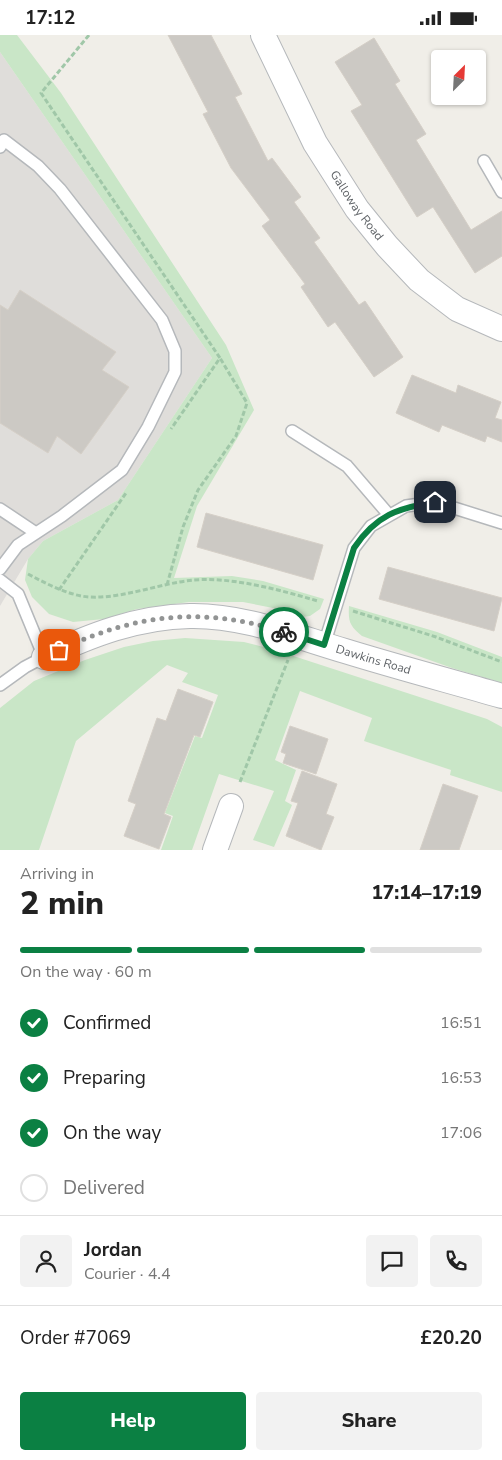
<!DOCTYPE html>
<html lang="en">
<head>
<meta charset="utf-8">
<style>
  :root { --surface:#fff; --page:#f2f2f2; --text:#222; --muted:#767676; --line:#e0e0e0; --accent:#0b8043 }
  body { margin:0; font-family:"Nunito Sans",sans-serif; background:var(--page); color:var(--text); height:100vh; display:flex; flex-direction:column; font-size:19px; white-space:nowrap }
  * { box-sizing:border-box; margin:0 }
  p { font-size:16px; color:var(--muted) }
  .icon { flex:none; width:28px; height:28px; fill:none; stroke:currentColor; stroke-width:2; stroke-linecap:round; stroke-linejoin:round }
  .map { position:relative; height:815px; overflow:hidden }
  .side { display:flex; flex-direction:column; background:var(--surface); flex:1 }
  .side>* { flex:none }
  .needle { width:32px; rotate:24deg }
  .controls { position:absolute; left:431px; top:15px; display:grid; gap:10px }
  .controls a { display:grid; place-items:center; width:55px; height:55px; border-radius:5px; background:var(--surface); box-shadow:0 1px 4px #0004; font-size:25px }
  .pin { position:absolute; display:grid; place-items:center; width:42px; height:42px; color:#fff; margin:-21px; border-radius:10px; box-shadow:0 2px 8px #0006 }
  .courier { position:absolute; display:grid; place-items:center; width:50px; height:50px; margin:-25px; border:4px solid #0b8043; border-radius:50%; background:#fff; color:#222; box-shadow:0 1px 6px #0007 }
  .head em { font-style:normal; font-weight:800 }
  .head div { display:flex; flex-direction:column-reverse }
  .head { display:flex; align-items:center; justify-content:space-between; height:85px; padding:0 20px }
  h1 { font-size:32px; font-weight:800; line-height:38px }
  .bar { display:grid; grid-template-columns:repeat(4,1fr); gap:8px 5px; align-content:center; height:60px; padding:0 20px }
  .bar i { height:6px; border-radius:4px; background:var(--line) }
  .bar .current { background:var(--accent) }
  .bar p { grid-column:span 4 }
  .line { display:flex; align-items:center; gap:12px; padding:0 20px; border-top:1px solid var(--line) }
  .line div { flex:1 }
  .round { display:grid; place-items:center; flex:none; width:52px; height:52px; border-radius:5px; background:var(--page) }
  ol { padding:0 20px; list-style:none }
  li { display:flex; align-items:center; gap:15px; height:55px }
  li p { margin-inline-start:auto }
  li .icon { padding:5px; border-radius:50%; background:var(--accent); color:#fff; stroke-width:4 }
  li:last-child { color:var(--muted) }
  li i { width:28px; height:28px; border:2px solid var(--line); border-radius:50% }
  .button { display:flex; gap:10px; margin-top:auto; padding:10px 20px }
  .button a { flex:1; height:58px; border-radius:5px; background:var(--accent); color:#fff; font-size:20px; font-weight:800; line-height:58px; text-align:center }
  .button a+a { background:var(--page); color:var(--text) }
  .status { display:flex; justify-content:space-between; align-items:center; height:35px; padding:0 25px; background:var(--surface); direction:ltr }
  .status svg { height:14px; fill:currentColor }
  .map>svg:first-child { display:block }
  .industrial { fill:#dfddda }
  .green { fill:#c9e6c7 }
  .building { fill:#ccc9c4; stroke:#d5cfc7 }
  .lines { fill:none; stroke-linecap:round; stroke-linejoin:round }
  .service-casing { stroke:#b5b8bb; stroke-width:14 }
  .minor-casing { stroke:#b5b8bb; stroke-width:26 }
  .path { stroke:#a0c7a8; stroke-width:3; stroke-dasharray:5 2.5; stroke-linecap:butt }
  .service { stroke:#fff; stroke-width:11 }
  .minor { stroke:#fff; stroke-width:24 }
  .done { stroke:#929494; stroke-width:5; stroke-dasharray:0 9 }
  .route { stroke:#0b8043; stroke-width:6 }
  .labels { text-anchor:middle; stroke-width:4; stroke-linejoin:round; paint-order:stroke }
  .street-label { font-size:12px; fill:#5f6367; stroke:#fff }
</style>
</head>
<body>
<div class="status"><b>17:12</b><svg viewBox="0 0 49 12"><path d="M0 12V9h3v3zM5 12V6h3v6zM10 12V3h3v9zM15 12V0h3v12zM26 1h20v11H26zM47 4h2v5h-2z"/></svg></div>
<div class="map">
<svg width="502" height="815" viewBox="0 0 502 815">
  <rect width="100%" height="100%" fill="#f0eee8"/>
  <path class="industrial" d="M0,17L212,323L118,465L43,506L28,524L0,571Z"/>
  <path class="green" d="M0,0H17L61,58L226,310L254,375L197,471L174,543L232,541L263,546L324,564L320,574L310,581L302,582L278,574L243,567H189L137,574L104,584L73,587L49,579L32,562L25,545L28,524L43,506L118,465L212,323L0,17Z
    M349,571L437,597L502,622V648L452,633L362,601C350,591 348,587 349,571Z
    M185,603L244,607L275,615L487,684L502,692V757L450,740L451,735L364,706L372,683L300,656L275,725L296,735L285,766L292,770L274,812L253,805L274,756L219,739L192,815H161L173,781L165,778L195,701L202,703L218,660L182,647L188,638L167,630L76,706L39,815H0V673L34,646L85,625L124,612L153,606Z"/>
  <path class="building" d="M168,0H211L242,59L235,62L268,126L272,123L301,162L294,167L320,203L314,207L359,270L365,266L403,322L374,342L335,287L328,292L301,252L305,249L262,191L270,185L231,133L203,79L208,77Z
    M374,3L400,46L395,49L426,99L416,105L471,195L502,176V221L475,238L433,172L417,182L351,76L362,70L335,27Z
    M20,255L116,317L102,335L129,352L81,419L57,401L48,418L0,388V270L8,275Z
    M412,340L456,358L458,350L501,367L495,383L502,385V407L487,401L485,407L442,390L439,397L396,378Z
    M206,478L323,510L313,545L197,512Z
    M388,532L502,563L494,596L379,564Z
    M178,654L213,667L200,702L194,700L164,779L171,782L159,814L124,801L136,769L128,766L157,683L166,686Z
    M290,691L328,704L316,739L283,728L286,719L281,717Z
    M302,736L337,749L326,779L334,782L321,815L286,801L298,768L291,766Z
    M443,749L478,761L459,815H420Z"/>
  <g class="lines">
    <defs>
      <path id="service" d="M0,112L4,105L38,131L60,154L162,285L175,316V337L148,392L122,435L62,481L18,510L0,534
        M484,126L502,157
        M292,396L347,431L389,480
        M0,474L36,498
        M0,545L18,559L44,622L25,632L0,650
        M324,610L354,513L371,491L406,471L435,467L502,488"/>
      <g id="minor">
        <path id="s1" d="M263,0L315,108L357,174L387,211L419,245L457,274L502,294"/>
        <path id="s2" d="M44,622C91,600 137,582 190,581C243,580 294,601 345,616C397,632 450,646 502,661"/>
        <path d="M215,815L231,771"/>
      </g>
    </defs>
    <use href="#service" class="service-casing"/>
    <use href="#minor" class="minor-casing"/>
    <path class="path" d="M89,0L41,58L220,323L171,394
      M28,539C45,548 62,557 81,561C115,567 159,548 194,545C235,542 279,555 318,566
      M167,550L183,492L198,455L236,401L247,368L220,323
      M59,555L126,458
      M353,576L436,602L502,627
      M240,747L288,625"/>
    <use href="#service" class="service"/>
    <use href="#minor" class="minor"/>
  </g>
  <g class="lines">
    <path class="done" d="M59,615C136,579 202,571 284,597"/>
    <path class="route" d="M284,597L324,610L354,513C376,480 398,473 435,467"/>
  </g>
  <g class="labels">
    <g class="street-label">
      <text dy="4" stroke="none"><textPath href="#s1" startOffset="195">Galloway Road</textPath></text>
      <text dy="4" stroke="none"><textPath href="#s2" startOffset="342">Dawkins Road</textPath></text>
    </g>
  </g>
</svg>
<div class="controls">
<a><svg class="needle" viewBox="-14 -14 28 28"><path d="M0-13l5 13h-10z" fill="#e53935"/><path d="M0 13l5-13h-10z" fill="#767676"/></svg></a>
</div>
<div class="pin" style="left:59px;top:615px;background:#ea580c"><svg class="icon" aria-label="bag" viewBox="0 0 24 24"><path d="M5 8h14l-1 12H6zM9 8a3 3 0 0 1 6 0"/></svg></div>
<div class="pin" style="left:435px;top:467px;background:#1f2937"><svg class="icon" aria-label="home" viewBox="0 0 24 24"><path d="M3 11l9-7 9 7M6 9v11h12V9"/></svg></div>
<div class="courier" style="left:284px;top:597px"><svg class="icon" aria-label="bike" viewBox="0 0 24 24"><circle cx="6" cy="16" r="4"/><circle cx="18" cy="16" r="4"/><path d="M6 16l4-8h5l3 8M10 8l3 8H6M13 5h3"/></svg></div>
</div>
<section class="side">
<div class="head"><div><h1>2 min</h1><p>Arriving in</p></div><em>17:14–17:19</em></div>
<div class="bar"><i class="current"></i><i class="current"></i><i class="current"></i><i></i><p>On the way · 60 m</p></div>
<ol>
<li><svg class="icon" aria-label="check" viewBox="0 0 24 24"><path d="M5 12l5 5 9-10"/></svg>Confirmed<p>16:51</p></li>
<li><svg class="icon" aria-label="check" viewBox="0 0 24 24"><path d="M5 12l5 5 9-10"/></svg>Preparing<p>16:53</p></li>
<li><svg class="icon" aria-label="check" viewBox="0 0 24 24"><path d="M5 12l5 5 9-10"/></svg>On the way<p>17:06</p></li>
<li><i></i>Delivered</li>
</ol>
<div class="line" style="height:90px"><a class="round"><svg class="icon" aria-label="person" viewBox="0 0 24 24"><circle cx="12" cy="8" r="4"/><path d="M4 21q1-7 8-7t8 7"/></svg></a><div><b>Jordan</b><p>Courier · 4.4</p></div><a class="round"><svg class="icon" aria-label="chat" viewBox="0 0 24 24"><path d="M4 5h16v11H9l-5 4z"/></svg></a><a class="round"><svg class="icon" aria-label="phone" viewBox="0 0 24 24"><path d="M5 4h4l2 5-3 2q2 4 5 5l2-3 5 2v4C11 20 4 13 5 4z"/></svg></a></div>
<div class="line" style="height:65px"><div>Order #7069</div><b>£20.20</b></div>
<div class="button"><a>Help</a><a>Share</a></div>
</section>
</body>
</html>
